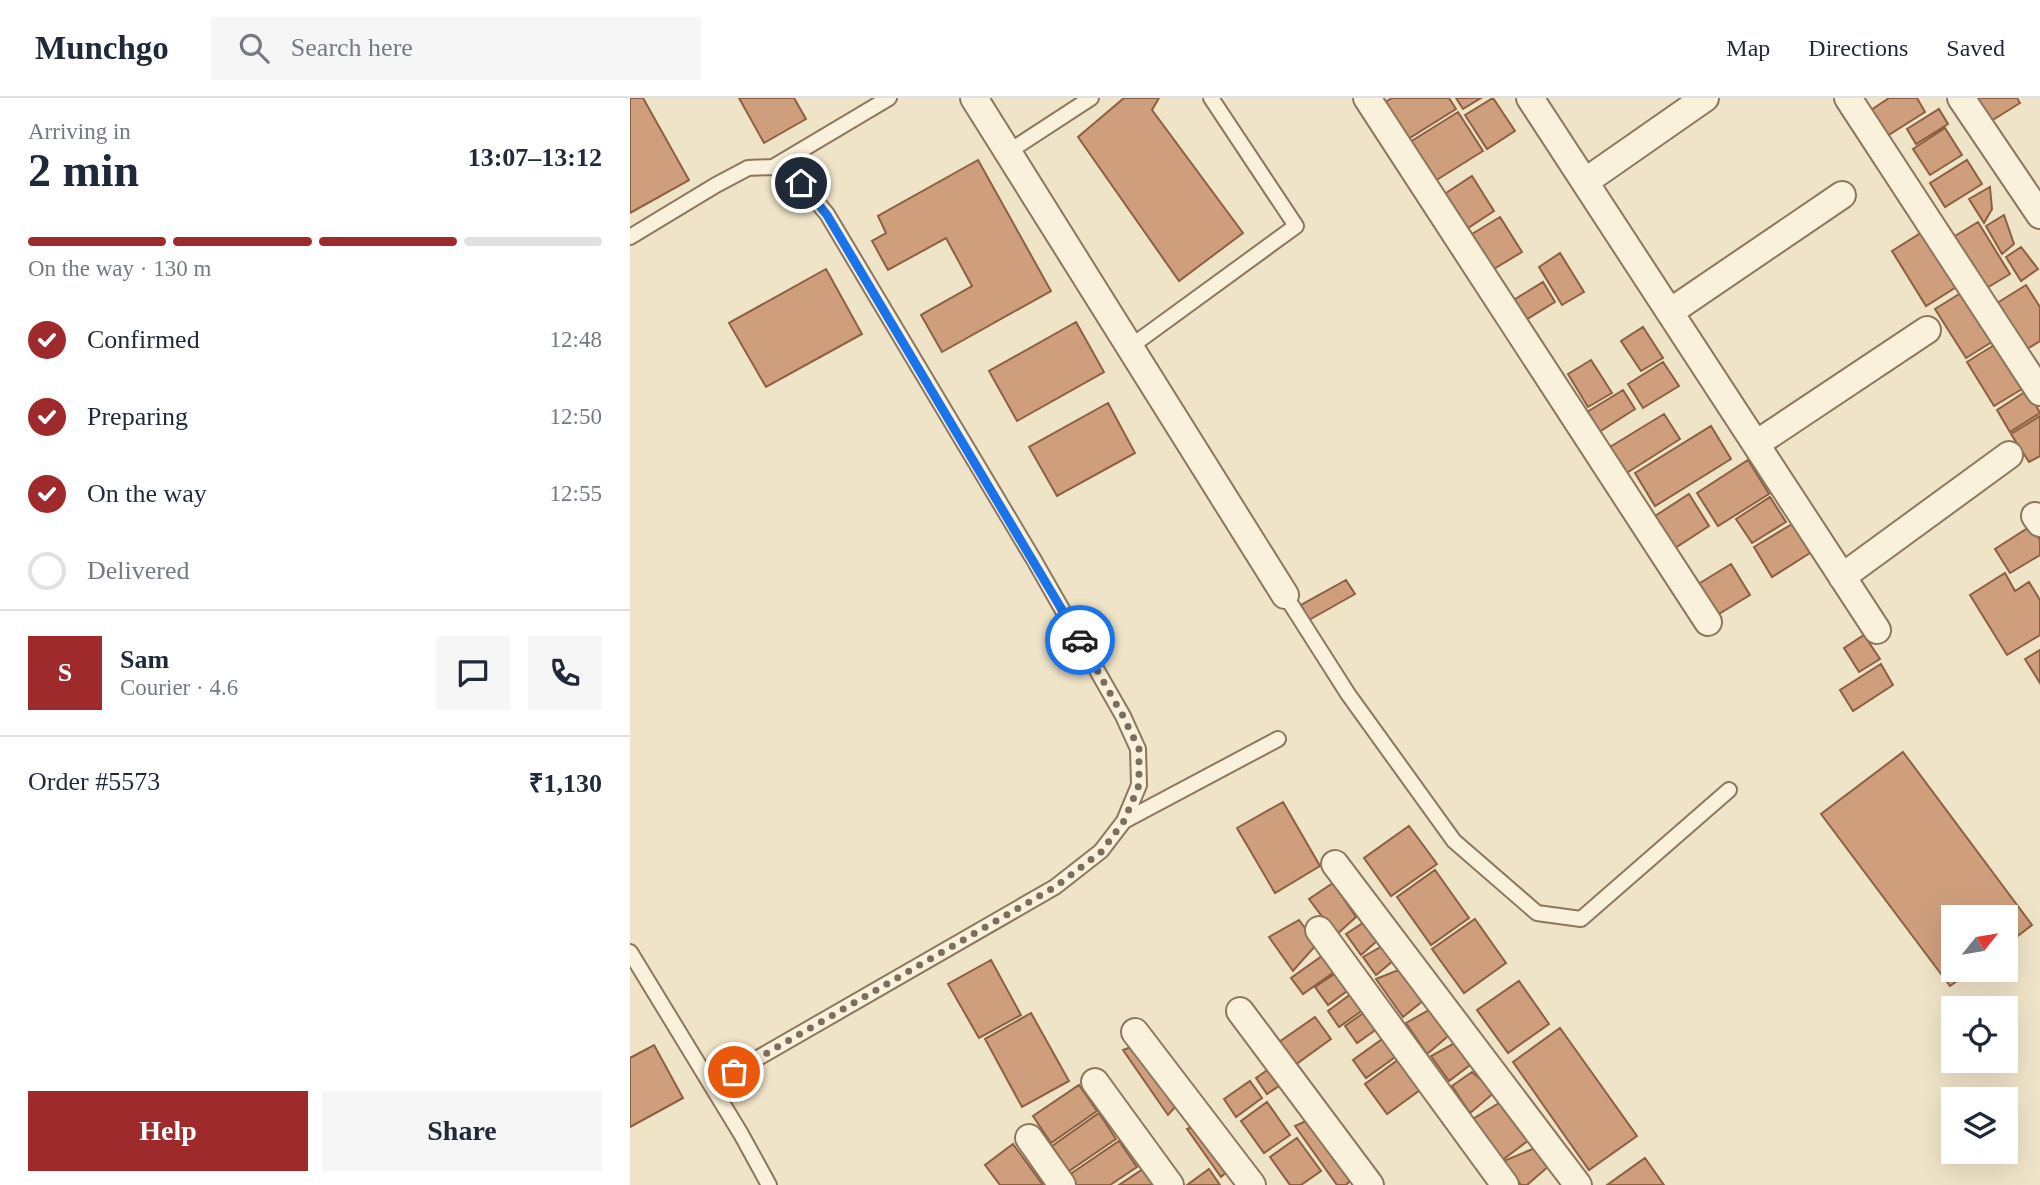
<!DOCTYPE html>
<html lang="en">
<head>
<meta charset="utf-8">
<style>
  :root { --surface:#fff; --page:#f6f6f7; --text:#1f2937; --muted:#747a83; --line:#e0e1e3; --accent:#9e2a2b }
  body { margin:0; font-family:"Times New Roman",serif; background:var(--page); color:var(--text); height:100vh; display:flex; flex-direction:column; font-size:26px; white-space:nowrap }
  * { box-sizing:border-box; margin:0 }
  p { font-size:23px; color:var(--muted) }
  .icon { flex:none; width:38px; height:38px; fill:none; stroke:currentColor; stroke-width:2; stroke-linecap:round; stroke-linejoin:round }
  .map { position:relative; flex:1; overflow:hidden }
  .drawer { display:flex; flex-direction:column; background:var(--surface); width:630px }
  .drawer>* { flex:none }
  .needle { width:46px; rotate:60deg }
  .tools { position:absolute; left:1311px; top:807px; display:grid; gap:14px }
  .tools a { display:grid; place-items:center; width:77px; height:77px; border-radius:0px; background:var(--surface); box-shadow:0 7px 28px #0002; font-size:35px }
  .pin { position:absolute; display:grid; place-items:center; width:60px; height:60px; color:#fff; margin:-30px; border:4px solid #fff; border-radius:50%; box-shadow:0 2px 7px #0007 }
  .courier { position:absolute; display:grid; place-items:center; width:70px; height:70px; margin:-35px; border:5px solid #1a73e8; border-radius:50%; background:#fff; color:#222; box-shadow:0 2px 9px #0007 }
  .headline em { font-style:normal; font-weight:700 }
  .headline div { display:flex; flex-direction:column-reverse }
  .headline { display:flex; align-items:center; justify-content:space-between; height:119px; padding:0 28px }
  h1 { font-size:46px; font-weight:700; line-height:52px }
  .bar { display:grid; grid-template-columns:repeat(4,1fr); gap:10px 7px; align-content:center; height:84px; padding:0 28px }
  .bar i { height:9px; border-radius:5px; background:var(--line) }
  .bar .current { background:var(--accent) }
  .bar p { grid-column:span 4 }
  .line { display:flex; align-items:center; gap:18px; padding:0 28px; border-top:2px solid var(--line) }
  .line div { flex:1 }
  .round { display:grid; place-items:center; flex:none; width:74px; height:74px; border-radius:0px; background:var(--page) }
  ol { padding:0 28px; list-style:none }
  li { display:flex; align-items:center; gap:21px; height:77px }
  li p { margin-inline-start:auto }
  li .icon { padding:7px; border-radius:50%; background:var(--accent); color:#fff; stroke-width:4 }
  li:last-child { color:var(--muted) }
  li i { width:38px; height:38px; border:4px solid var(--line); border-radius:50% }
  .action { display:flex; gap:14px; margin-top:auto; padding:14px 28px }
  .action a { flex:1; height:80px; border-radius:0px; background:var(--accent); color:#fff; font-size:28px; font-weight:700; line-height:80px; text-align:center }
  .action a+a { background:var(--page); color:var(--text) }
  header { display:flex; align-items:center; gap:42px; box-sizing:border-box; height:98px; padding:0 35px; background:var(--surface); border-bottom:2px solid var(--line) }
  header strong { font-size:33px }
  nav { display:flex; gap:38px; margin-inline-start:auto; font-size:24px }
  .search { width:490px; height:63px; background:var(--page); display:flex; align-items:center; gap:18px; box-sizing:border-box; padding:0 24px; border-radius:0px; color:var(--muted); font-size:26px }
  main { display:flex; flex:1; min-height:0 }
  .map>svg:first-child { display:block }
  .building { fill:#cf9f7d; stroke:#8d5f41; stroke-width:2 }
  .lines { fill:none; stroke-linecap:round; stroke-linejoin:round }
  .service-casing { stroke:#8d765c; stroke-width:18 }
  .minor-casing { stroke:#8d765c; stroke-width:30 }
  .service { stroke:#faf1dc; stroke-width:14 }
  .minor { stroke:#faf1dc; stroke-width:26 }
  .done { stroke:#7c6e5b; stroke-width:7; stroke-dasharray:0 12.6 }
  .route { stroke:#1a73e8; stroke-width:9 }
</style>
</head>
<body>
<header>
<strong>Munchgo</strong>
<div class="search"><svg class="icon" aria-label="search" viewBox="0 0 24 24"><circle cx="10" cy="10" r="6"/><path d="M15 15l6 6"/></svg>Search here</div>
<nav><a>Map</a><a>Directions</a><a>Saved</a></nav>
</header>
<main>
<section class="drawer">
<div class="headline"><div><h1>2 min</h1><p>Arriving in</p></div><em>13:07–13:12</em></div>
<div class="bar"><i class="current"></i><i class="current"></i><i class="current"></i><i></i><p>On the way · 130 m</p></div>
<ol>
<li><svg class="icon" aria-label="check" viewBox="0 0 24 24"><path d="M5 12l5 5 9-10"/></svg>Confirmed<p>12:48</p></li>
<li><svg class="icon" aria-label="check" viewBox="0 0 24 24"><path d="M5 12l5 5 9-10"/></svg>Preparing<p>12:50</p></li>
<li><svg class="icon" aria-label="check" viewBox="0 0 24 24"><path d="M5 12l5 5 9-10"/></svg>On the way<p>12:55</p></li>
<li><i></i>Delivered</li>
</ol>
<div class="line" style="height:126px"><b class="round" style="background:var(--accent);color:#fff">S</b><div><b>Sam</b><p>Courier · 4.6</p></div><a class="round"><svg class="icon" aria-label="chat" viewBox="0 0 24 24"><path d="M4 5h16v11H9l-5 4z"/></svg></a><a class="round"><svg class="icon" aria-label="phone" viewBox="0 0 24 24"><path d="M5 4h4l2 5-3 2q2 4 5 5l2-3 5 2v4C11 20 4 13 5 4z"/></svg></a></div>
<div class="line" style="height:91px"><div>Order #5573</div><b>₹1,130</b></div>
<div class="action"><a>Help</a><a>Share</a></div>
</section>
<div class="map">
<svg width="1410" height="1087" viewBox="0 0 1410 1087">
  <rect width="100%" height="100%" fill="#f0e4c8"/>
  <path class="building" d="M0,0H13L59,82L0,115Z
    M109,0H164L176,21L134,45Z
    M494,0H529L522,12L613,135L549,183L448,39Z
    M762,0H819L826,11L778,41L755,4Z
    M826,0H851L833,11Z
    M863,0L885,33L857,51L835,17Z
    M1259,0H1287L1295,14L1257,38L1241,12Z
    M1342,0H1387L1390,5L1358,25Z
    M1309,11L1318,26L1286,46L1277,31Z
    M828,14L853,53L805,83L780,44Z
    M1315,30L1332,57L1300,77L1283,51Z
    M348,62L421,193L312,254L291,217L342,188L316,140L258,172L242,143L256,135L248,118Z
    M1337,62L1352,86L1315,109L1300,85Z
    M842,78L864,113L835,132L813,97Z
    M1360,89L1362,111L1354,125L1339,101Z
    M1374,117L1384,146L1372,156L1356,128Z
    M870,119L892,154L859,174L837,139Z
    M1348,124L1380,176L1352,193L1320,141Z
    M1294,133L1328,188L1296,208L1262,153Z
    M1391,149L1408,171L1391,183L1376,159Z
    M930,155L954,194L932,207L909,169Z
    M196,171L232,236L136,289L99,225Z
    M913,184L925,204L894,223L882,203Z
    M1396,187L1410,209V243L1394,253L1364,207Z
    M1334,193L1365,242L1336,260L1305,211Z
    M446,224L474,274L387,323L359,273Z
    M1013,229L1033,260L1011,273L991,243Z
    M1369,244L1397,288L1364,308L1337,264Z
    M961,262L982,295L958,309L938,276Z
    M1033,264L1049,288L1013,310L998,286Z
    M993,292L1005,311L969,334L957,314Z
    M1398,292L1410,315L1380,334L1367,312Z
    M478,305L505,355L427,398L399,349Z
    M1034,316L1050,341L992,378L975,352Z
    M1410,318V358L1399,364L1381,336Z
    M1081,328L1101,361L1025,408L1005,375Z
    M1118,362L1139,396L1088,428L1067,395Z
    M1059,396L1079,428L1045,450L1025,418Z
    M1140,399L1156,424L1122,445L1106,421Z
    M1162,426L1180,455L1142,479L1124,449Z
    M1401,428L1410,442V457L1380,475L1365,451Z
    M1101,466L1120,497L1084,519L1065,488Z
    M1375,475L1385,493L1399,484L1410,502V537L1377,557L1340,497Z
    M716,482L725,496L679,522L671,507Z
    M1234,537L1250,561L1229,574L1214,550Z
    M1410,552V585L1395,561Z
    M1251,566L1263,587L1223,613L1210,592Z
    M1273,654L1402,827L1376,847V819H1323V872H1343L1320,888L1191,716Z
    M653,704L690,768L645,795L607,730Z
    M779,728L807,766L761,798L734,760Z
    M805,772L839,820L801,847L767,799Z
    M703,785L726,819L706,837L679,801Z
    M845,821L876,865L834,895L802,851Z
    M669,822L687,846L663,873L639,839Z
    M736,823L748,842L731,857L716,836Z
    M756,846L763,863L746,877L733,859Z
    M699,853L711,869L673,896L661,880Z
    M361,862L391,917L349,940L318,886Z
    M712,871L724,888L698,907L685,889Z
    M771,871L794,902L773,919L746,881Z
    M889,883L919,926L878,955L847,912Z
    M725,893L737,909L709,929L698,913Z
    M739,911L751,928L727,945L715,928Z
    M799,912L823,934L797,956L776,925Z
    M401,915L439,983L392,1009L355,941Z
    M685,919L701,941L665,967L649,944Z
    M930,930L1007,1038L959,1072L883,964Z
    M762,934L775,952L736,980L723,962Z
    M830,942L844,964L819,983L801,958Z
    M24,947L53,1000L0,1029V960Z
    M501,949L547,1007L538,1017L493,952Z
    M776,956L797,987L757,1016L735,986Z
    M643,968L655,984L637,996L626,980Z
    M842,974L865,994L840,1015L822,988Z
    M620,983L632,1000L606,1019L594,1001Z
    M449,987L467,1013L421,1045L403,1018Z
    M874,1002L903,1039L871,1063L841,1022Z
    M637,1004L660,1037L634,1055L611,1023Z
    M469,1015L486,1041L439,1073L422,1048Z
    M676,1023L721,1082L716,1087H707L665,1028Z
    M564,1028L600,1071L591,1079L557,1031Z
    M667,1040L691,1073L671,1087H660L640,1059Z
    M489,1043L507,1069L480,1087H442L436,1079Z
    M383,1046L413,1087H370L355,1067Z
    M905,1050L920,1067L897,1087H891L874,1063Z
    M1015,1060L1034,1087H977Z
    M516,1069L528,1087H489Z
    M579,1071L590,1087H557Z"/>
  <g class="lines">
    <defs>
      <path id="service" d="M378,54L461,0
        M143,69L259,0
        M0,139L86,87L118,70L143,69L171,85L197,116L404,462L493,618L508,651L509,687L494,723L471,753L425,789L81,987
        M500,249L666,128L581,0
        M655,497L718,596L824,743L907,815L951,821L1099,692
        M494,723L648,641
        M0,854L111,1036L139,1087"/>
      <path id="minor" d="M344,0L655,497
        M737,0L1078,524
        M900,0L1247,532
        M1218,0L1410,294
        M1331,0L1410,117
        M956,83L1075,0
        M1040,214L1212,97
        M1126,346L1297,232
        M1405,418L1410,425
        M1212,479L1379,357
        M705,766L948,1087
        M689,832L875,1087
        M610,913L740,1087
        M505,934L622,1087
        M465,984L540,1087
        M399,1040L432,1087"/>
    </defs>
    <use href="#service" class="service-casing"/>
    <use href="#minor" class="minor-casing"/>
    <use href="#service" class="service"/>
    <use href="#minor" class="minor"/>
  </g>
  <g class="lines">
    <path class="done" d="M104,974L425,789L471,754L494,723L509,687V651L493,618L450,542"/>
    <path class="route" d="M171,85L197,117L450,542"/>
  </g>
</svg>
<div class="tools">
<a><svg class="needle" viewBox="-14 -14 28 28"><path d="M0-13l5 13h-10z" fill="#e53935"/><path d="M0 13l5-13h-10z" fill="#747a83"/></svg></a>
<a><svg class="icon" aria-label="locate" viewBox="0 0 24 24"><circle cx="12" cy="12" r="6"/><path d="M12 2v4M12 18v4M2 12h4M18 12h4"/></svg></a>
<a><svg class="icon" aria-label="layers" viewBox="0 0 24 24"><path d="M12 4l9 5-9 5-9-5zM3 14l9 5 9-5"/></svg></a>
</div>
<div class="pin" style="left:104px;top:974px;background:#ea580c"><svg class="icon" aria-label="bag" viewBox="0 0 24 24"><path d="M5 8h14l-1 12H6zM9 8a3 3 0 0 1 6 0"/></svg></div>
<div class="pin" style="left:171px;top:85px;background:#1f2937"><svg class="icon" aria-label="home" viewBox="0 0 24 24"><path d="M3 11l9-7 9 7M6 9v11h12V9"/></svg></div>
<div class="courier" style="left:450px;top:542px"><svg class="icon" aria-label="car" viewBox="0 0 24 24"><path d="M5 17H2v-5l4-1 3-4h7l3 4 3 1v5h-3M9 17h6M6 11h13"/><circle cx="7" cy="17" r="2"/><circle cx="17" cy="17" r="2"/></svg></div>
</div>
</main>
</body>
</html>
